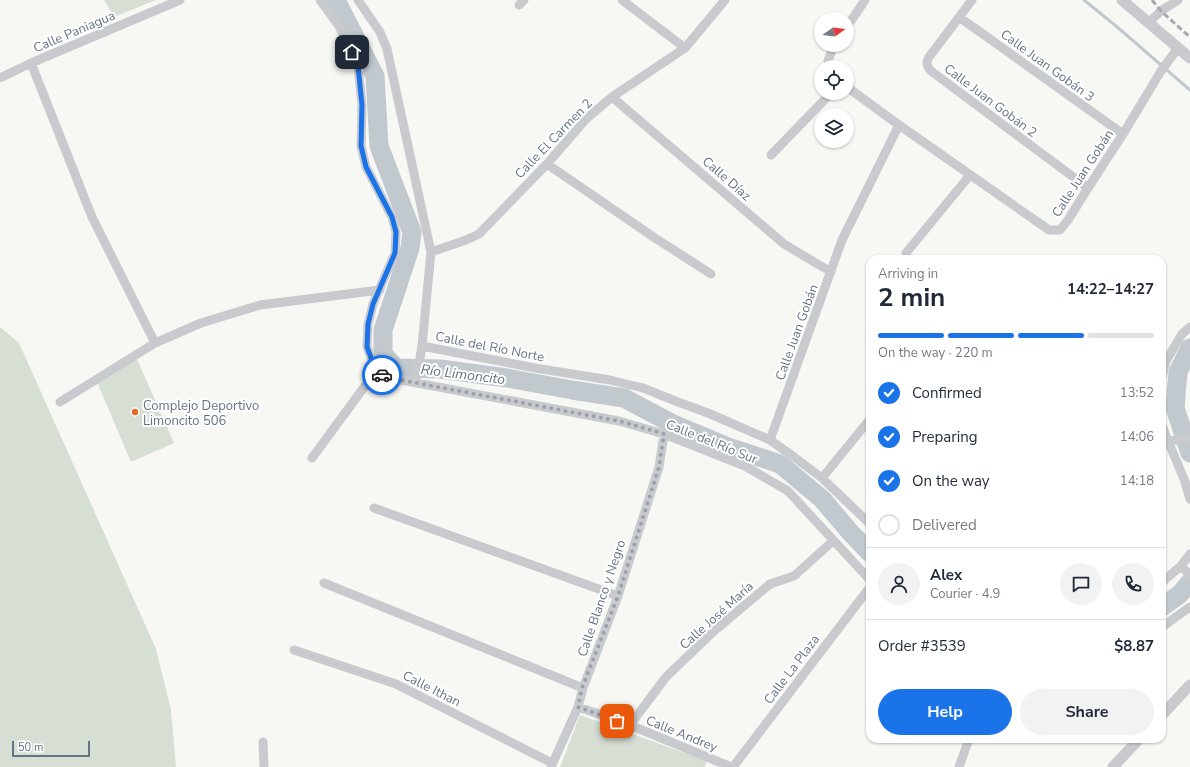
<!DOCTYPE html>
<html lang="en">
<head>
<meta charset="utf-8">
<style>
  :root { --surface:#fff; --page:#f2f2f3; --text:#1f2937; --muted:#747a83; --line:#e0e1e3; --accent:#1a73e8 }
  body { margin:0; font-family:"Nunito Sans",sans-serif; background:var(--page); color:var(--text); height:100vh; display:flex; flex-direction:column; font-size:15px; white-space:nowrap }
  * { box-sizing:border-box; margin:0 }
  p { font-size:13px; color:var(--muted) }
  .icon { flex:none; width:22px; height:22px; fill:none; stroke:currentColor; stroke-width:2; stroke-linecap:round; stroke-linejoin:round }
  .map { position:relative; flex:1; overflow:hidden }
  .side { position:absolute; left:866px; top:255px; width:300px; height:488px; display:flex; flex-direction:column; background:var(--surface); border-radius:12px; box-shadow:0 1px 3px #0004 }
  .side>* { flex:none }
  .needle { width:26px; rotate:76deg }
  .fabs { position:absolute; left:814px; top:12px; display:grid; gap:8px }
  .fabs a { display:grid; place-items:center; width:40px; height:40px; border-radius:50%; background:var(--surface); box-shadow:0 1px 3px #0004; font-size:20px }
  .scale { position:absolute; left:12px; bottom:10px; width:78px; box-sizing:border-box; padding-left:4px; border:2px solid #667386; border-top:0; font-size:11px; line-height:14px; white-space:nowrap; color:#667386; -webkit-text-stroke:3px #fff; paint-order:stroke }
  .pin { position:absolute; display:grid; place-items:center; width:34px; height:34px; color:#fff; margin:-17px; border-radius:8px; box-shadow:0 2px 6px #0006 }
  .courier { position:absolute; display:grid; place-items:center; width:40px; height:40px; margin:-20px; border:3px solid #1a73e8; border-radius:50%; background:#fff; color:#222; box-shadow:0 1px 5px #0007 }
  .headline em { font-style:normal; font-weight:700 }
  .headline div { display:flex; flex-direction:column-reverse }
  .headline { display:flex; align-items:center; justify-content:space-between; height:68px; padding:0 12px }
  h1 { font-size:26px; font-weight:700; line-height:30px }
  .bar { display:grid; grid-template-columns:repeat(4,1fr); gap:6px 4px; align-content:center; height:48px; padding:0 12px }
  .bar i { height:5px; border-radius:3px; background:var(--line) }
  .bar .active { background:var(--accent) }
  .bar p { grid-column:span 4 }
  .line { display:flex; align-items:center; gap:10px; padding:0 12px; border-top:1px solid var(--line) }
  .line div { flex:1 }
  .round { display:grid; place-items:center; flex:none; width:42px; height:42px; border-radius:21px; background:var(--page) }
  ol { padding:0 12px; list-style:none }
  li { display:flex; align-items:center; gap:12px; height:44px }
  li p { margin-inline-start:auto }
  li .icon { padding:4px; border-radius:50%; background:var(--accent); color:#fff; stroke-width:4 }
  li:last-child { color:var(--muted) }
  li i { width:22px; height:22px; border:2px solid var(--line); border-radius:50% }
  .primary-button { display:flex; gap:8px; margin-top:auto; padding:8px 12px }
  .primary-button a { flex:1; height:46px; border-radius:24px; background:var(--accent); color:#fff; font-size:16px; font-weight:700; line-height:46px; text-align:center }
  .primary-button a+a { background:var(--page); color:var(--text) }
  .map>svg:first-child { display:block }
  .green { fill:#d7dfd5 }
  .lines { fill:none; stroke-linecap:round; stroke-linejoin:round }
  .stream { stroke:#c1c9cf; stroke-width:3 }
  .river { stroke:#c1c9cf; stroke-width:19 }
  .minor { stroke:#c8cace; stroke-width:9 }
  .tertiary { stroke:#c8cace; stroke-width:11 }
  .rail { stroke:#a5aab1; stroke-width:3; stroke-dasharray:6 3; stroke-linecap:butt }
  .done { stroke:#99a1ac; stroke-width:4; stroke-dasharray:0 7.2 }
  .route { stroke:#1a73e8; stroke-width:5 }
  .poi-dot { fill:#e56b26; stroke:#fff; stroke-width:1.5 }
  .labels { text-anchor:middle; stroke-width:4; stroke-linejoin:round; paint-order:stroke }
  .street-label { font-size:13px; fill:#667386; stroke:#fff }
  .poi-label { font-size:13px; fill:#667386; stroke:#fff; text-anchor:start }
  .water-label { font-size:14px; font-style:italic; fill:#627582; stroke:#fff }
</style>
</head>
<body>
<div class="map">
<svg width="1190" height="767" viewBox="0 0 1190 767">
  <rect width="100%" height="100%" fill="#f7f7f4"/>
  <path class="green" d="M104,0H156L114,17Z
    M0,327L19,343L156,649L171,710L176,767H0Z
    M137,359L174,443L131,462L97,382Z
    M580,715L707,761L705,767H560Z"/>
  <g class="lines">
    <path class="stream" d="M1084,0L1116,26L1190,90"/>
    <path class="river" d="M336,0L375,76L379,146L412,232L410,248L383,330V354L396,368L440,369L507,378L572,390L624,398L671,423L728,447L780,464L822,499L850,532L870,553
      M1190,348L1178,372L1175,408L1190,453
      M1162,607L1180,594L1190,582"/>
    <path class="minor" d="M320,0L339,26L358,66L362,105L361,146L366,167L392,217L396,232L395,253L373,304L368,324L367,347L376,371L385,377L619,421L664,434L745,466L788,491L870,580
      M358,0L380,32L387,49L431,252L422,346L416,382
      M622,0L685,48
      M972,0L929,57C926,62 926,66 931,71L1088,188
      M519,5L524,0
      M959,17L1123,134
      M1149,22L1161,11L1178,0
      M847,27L865,0
      M31,63L92,217L155,343
      M831,67L828,61L832,50L835,45
      M0,78L31,63L180,0
      M847,87L899,125L1049,230H1060L1068,220L1088,188L1123,134L1161,71L1178,48
      M612,97L784,244L831,272
      M771,155L831,93
      M547,164L655,238L711,274
      M431,252L466,240L479,234L547,164L586,119L612,97L685,48L725,0
      M906,253L970,175
      M422,346L535,368L610,380L643,388L678,402L708,413L770,440L794,457L822,478L870,524
      M1162,377L1166,361L1182,334L1190,327
      M60,402L155,343L201,323L260,305L380,290
      M1162,425L1168,441L1190,438
      M770,440L842,240L899,125
      M1162,441H1168L1184,479L1190,499
      M312,458L376,371
      M822,478L870,419
      M374,508L618,596
      M1181,566L1190,575
      M1162,582L1181,566L1190,554
      M324,583L583,688
      M1162,627L1190,607
      M294,650L396,684L552,763
      M578,707L630,725L731,767
      M630,725L666,677L714,631L770,584L794,576L833,541
      M263,742L264,767
      M551,767L578,707L583,688L618,596L659,467L664,434
      M733,767L870,587
      M959,767L969,739"/>
    <path class="tertiary" d="M1122,0L1190,58
      M1162,715L1190,685
      M1113,767L1139,739"/>
    <path class="rail" d="M1152,0L1161,11L1190,37"/>
  </g>
  <g class="lines">
    <path class="done" d="M382,375L385,377L619,421L664,434L659,467L618,596L582,688L578,707L617,721"/>
    <path class="route" d="M352,52L358,66L362,105L361,146L366,167L392,217L396,232L395,253L373,304L368,324L367,347L376,371L382,375"/>
  </g>
  <circle class="poi-dot" cx="135" cy="412" r="4"/>
  <g class="labels">
    <g class="street-label">
      <text transform="translate(74 31) rotate(-23)" y="5">Calle Paniagua</text>
      <text transform="translate(1048 65) rotate(36)" y="5">Calle Juan Gobán 3</text>
      <text transform="translate(991 100) rotate(37)" y="5">Calle Juan Gobán 2</text>
      <text transform="translate(553 138) rotate(-46)" y="5">Calle El Carmen 2</text>
      <text transform="translate(1082 173) rotate(-57)" y="5">Calle Juan Gobán</text>
      <text transform="translate(727 178) rotate(41)" y="5">Calle Díaz</text>
      <text transform="translate(796 332) rotate(-70)" y="5">Calle Juan Gobán</text>
      <text transform="translate(490 346) rotate(11)" y="5">Calle del Río Norte</text>
      <text transform="translate(712 441) rotate(22)" y="5">Calle del Río Sur</text>
      <text transform="translate(601 598) rotate(-71)" y="5">Calle Blanco y Negro</text>
      <text transform="translate(716 615) rotate(-42)" y="5">Calle José María</text>
      <text transform="translate(791 669) rotate(-53)" y="5">Calle La Plaza</text>
      <text transform="translate(432 688) rotate(27)" y="5">Calle Ithan</text>
      <text transform="translate(682 733) rotate(22)" y="5">Calle Andrey</text>
    </g>
    <g class="poi-label">
      <text x="143" y="410">Complejo Deportivo<tspan x="143" dy="15">Limoncito 506</tspan></text>
    </g>
    <g class="water-label">
      <text transform="translate(463 374) rotate(7)" y="5">Río Limoncito</text>
    </g>
  </g>
</svg>
<div class="fabs">
<a><svg class="needle" viewBox="-14 -14 28 28"><path d="M0-13l5 13h-10z" fill="#e53935"/><path d="M0 13l5-13h-10z" fill="#747a83"/></svg></a>
<a><svg class="icon" aria-label="locate" viewBox="0 0 24 24"><circle cx="12" cy="12" r="6"/><path d="M12 2v4M12 18v4M2 12h4M18 12h4"/></svg></a>
<a><svg class="icon" aria-label="layers" viewBox="0 0 24 24"><path d="M12 4l9 5-9 5-9-5zM3 14l9 5 9-5"/></svg></a>
</div>
<div class="scale">50 m</div>
<div class="pin" style="left:617px;top:721px;background:#ea580c"><svg class="icon" aria-label="bag" viewBox="0 0 24 24"><path d="M5 8h14l-1 12H6zM9 8a3 3 0 0 1 6 0"/></svg></div>
<div class="pin" style="left:352px;top:52px;background:#1f2937"><svg class="icon" aria-label="home" viewBox="0 0 24 24"><path d="M3 11l9-7 9 7M6 9v11h12V9"/></svg></div>
<div class="courier" style="left:382px;top:375px"><svg class="icon" aria-label="car" viewBox="0 0 24 24"><path d="M5 17H2v-5l4-1 3-4h7l3 4 3 1v5h-3M9 17h6M6 11h13"/><circle cx="7" cy="17" r="2"/><circle cx="17" cy="17" r="2"/></svg></div>
<section class="side">
<div class="headline"><div><h1>2 min</h1><p>Arriving in</p></div><em>14:22–14:27</em></div>
<div class="bar"><i class="active"></i><i class="active"></i><i class="active"></i><i></i><p>On the way · 220 m</p></div>
<ol>
<li><svg class="icon" aria-label="check" viewBox="0 0 24 24"><path d="M5 12l5 5 9-10"/></svg>Confirmed<p>13:52</p></li>
<li><svg class="icon" aria-label="check" viewBox="0 0 24 24"><path d="M5 12l5 5 9-10"/></svg>Preparing<p>14:06</p></li>
<li><svg class="icon" aria-label="check" viewBox="0 0 24 24"><path d="M5 12l5 5 9-10"/></svg>On the way<p>14:18</p></li>
<li><i></i>Delivered</li>
</ol>
<div class="line" style="height:72px"><a class="round"><svg class="icon" aria-label="person" viewBox="0 0 24 24"><circle cx="12" cy="8" r="4"/><path d="M4 21q1-7 8-7t8 7"/></svg></a><div><b>Alex</b><p>Courier · 4.9</p></div><a class="round"><svg class="icon" aria-label="chat" viewBox="0 0 24 24"><path d="M4 5h16v11H9l-5 4z"/></svg></a><a class="round"><svg class="icon" aria-label="phone" viewBox="0 0 24 24"><path d="M5 4h4l2 5-3 2q2 4 5 5l2-3 5 2v4C11 20 4 13 5 4z"/></svg></a></div>
<div class="line" style="height:52px"><div>Order #3539</div><b>$8.87</b></div>
<div class="primary-button"><a>Help</a><a>Share</a></div>
</section>
</div>
</body>
</html>
